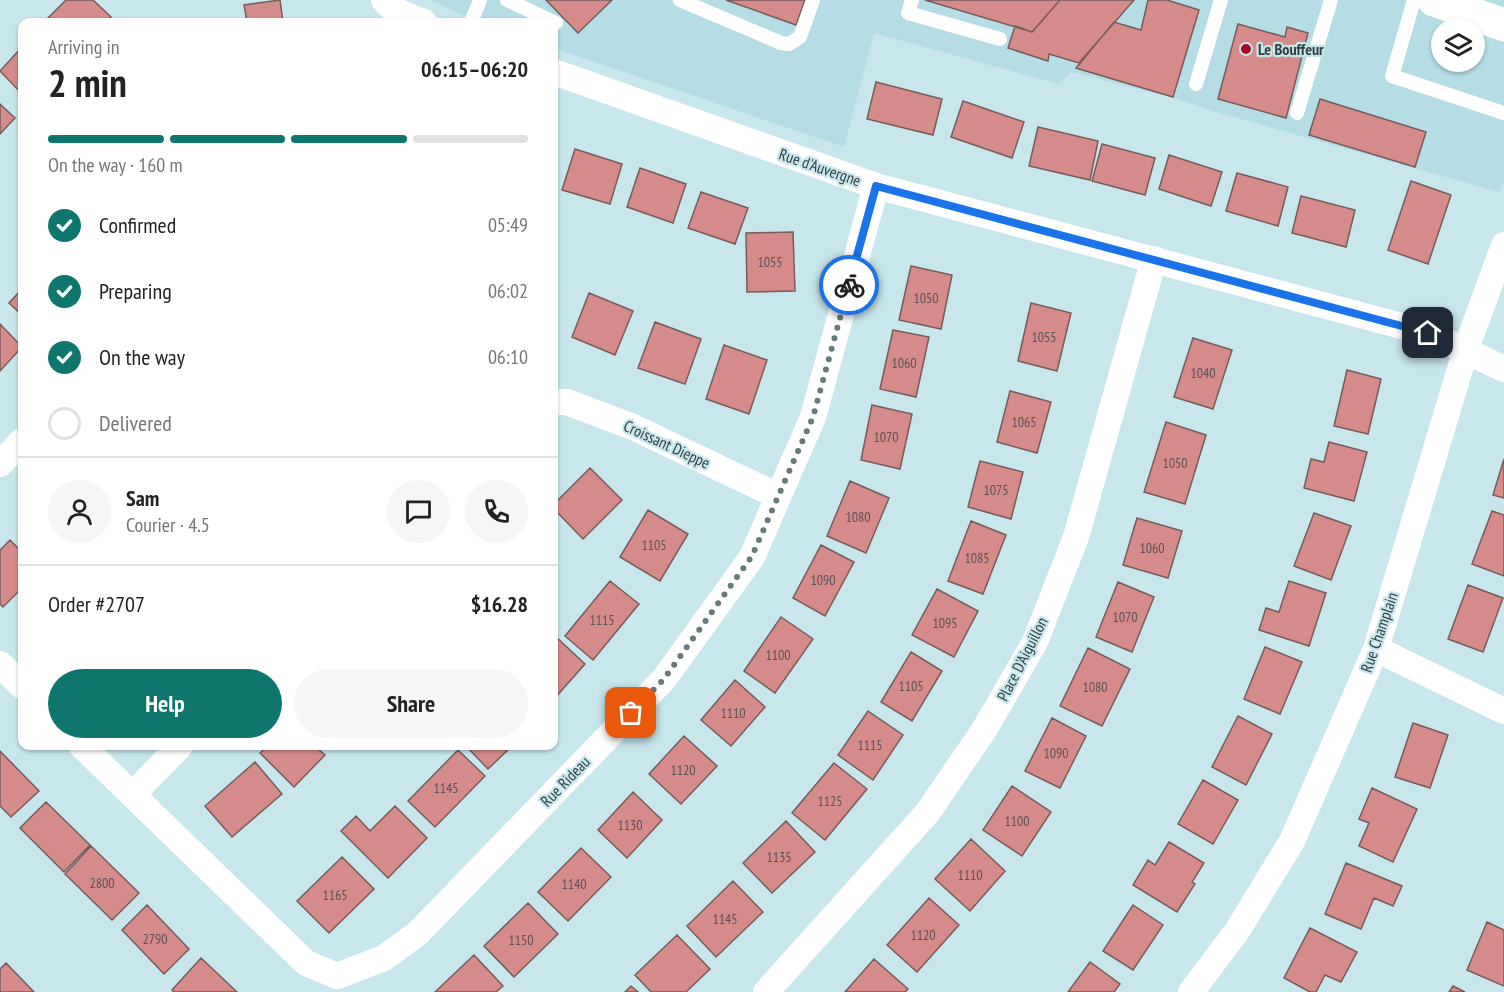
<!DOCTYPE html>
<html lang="en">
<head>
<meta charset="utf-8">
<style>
  :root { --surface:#fff; --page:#f6f6f6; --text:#222; --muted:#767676; --line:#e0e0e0; --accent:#0f766e }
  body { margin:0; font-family:"PT Sans Narrow",sans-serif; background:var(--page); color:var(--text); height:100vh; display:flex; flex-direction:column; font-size:22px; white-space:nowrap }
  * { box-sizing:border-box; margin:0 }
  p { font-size:20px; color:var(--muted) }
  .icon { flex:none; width:33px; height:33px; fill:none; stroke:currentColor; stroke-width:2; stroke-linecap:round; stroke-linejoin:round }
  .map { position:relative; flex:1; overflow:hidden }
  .panel { position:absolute; left:18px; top:18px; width:540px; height:732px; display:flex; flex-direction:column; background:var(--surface); border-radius:12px; box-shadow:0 2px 4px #0004 }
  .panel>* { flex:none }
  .tools { position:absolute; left:1431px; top:18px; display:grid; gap:12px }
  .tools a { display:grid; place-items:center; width:54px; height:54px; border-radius:50%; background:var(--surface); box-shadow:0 2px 4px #0004; font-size:30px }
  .pin { position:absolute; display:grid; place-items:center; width:51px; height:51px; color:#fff; margin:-26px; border-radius:12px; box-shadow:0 3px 9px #0006 }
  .courier { position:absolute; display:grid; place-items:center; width:60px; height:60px; margin:-30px; border:4px solid #1a73e8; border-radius:50%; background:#fff; color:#222; box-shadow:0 2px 8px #0007 }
  .overview em { font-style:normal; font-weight:700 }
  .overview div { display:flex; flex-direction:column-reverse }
  .overview { display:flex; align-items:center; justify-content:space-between; height:102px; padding:0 30px }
  h1 { font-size:39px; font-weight:700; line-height:45px }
  .bar { display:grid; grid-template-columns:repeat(4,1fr); gap:9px 6px; align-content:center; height:72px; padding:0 30px }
  .bar i { height:8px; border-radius:4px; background:var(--line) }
  .bar .current { background:var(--accent) }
  .bar p { grid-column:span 4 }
  .line { display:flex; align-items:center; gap:15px; padding:0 30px; border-top:2px solid var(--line) }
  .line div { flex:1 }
  .round { display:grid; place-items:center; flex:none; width:63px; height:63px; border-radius:32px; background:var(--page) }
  ol { padding:0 30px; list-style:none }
  li { display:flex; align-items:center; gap:18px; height:66px }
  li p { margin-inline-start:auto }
  li .icon { padding:6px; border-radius:50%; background:var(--accent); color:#fff; stroke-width:4 }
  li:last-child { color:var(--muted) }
  li i { width:33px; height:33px; border:3px solid var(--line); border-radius:50% }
  .primary-button { display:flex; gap:12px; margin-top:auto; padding:12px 30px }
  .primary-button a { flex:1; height:69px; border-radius:36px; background:var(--accent); color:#fff; font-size:24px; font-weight:700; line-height:69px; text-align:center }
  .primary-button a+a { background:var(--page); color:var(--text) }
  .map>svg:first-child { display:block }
  .built { fill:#b4dde6; fill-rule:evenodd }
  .building { fill:#d58b8a; stroke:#765b5a; stroke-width:1.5 }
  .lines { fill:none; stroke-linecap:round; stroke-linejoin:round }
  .service { stroke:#fff; stroke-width:14 }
  .minor { stroke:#fff; stroke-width:26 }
  .tertiary { stroke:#fff; stroke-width:33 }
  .done { stroke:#677a7e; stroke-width:6; stroke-dasharray:0 10.8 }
  .route { stroke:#1a73e8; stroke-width:8 }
  .poi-dot { fill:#a40827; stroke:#c7e7ed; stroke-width:2 }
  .labels { text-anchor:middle; stroke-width:4.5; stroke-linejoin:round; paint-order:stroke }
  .number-label { font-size:14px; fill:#5c5354 }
  .poi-label { font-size:16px; font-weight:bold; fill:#334042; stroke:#c7e7ed; text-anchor:start }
  .street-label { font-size:16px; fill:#334042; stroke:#c7e7ed }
</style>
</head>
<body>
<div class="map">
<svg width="1504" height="992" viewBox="0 0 1504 992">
  <rect width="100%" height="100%" fill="#c7e7ed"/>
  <path class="built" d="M430,0H1504V181L1499,192L1213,111L1178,99L1071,72L1059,84L874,33L844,147L554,48V22H477ZM1442,28H1474V62H1442Z"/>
  <path class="building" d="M66,0H93L111,17L106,22H44Z
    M280,0L283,22H247L244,5Z
    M546,0H612L578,33Z
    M726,0H805L796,25Z
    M925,0H1060L1032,32Z
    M1060,0H1134L1079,63L1049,54L1048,61L1008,48L1015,26L1032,32Z
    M1148,0H1167L1199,10L1173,97L1076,68L1114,22L1141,30Z
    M1238,24L1285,37L1287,27L1308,33L1286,118L1218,99Z
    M22,47V94L0,71Z
    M876,82L942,99L933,135L867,119Z
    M1320,99L1426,132L1415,167L1309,135Z
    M963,101L1024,122L1012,158L951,137Z
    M0,104L15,118L0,134Z
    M1038,127L1098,141L1090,180L1029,166Z
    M1102,144L1155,158L1145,195L1092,181Z
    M575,149L622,164L610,204L562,190Z
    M1169,155L1222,172L1211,206L1159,189Z
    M640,168L686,184L673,223L627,207Z
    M1237,173L1288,187L1278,226L1226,211Z
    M1411,181L1451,195L1428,264L1388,250Z
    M701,192L748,208L735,244L688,228Z
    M1301,196L1355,210L1346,247L1292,233Z
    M793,232L795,291L747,292L746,233Z
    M911,266L952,275L941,329L899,320Z
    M22,289V315L9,303Z
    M589,293L633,311L615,355L572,337Z
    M1031,303L1071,313L1057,371L1018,361Z
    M655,322L701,339L685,384L638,368Z
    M0,324L22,347L0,371Z
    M893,330L929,337L916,397L880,389Z
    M1193,338L1232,350L1213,409L1174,397Z
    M724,345L767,360L749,414L706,399Z
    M1347,370L1381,379L1368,434L1334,426Z
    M1010,391L1051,402L1037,453L997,442Z
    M872,405L912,414L900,469L861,460Z
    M1166,422L1206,435L1185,504L1144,492Z
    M1329,442L1367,452L1354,501L1304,488L1311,459L1324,462Z
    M1504,459V498L1493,495Z
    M980,461L1023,472L1011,519L968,507Z
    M590,468L622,500L583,539L554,509V504Z
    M850,481L889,498L866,553L827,536Z
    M648,510L688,534L660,581L620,557Z
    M1492,511L1504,515V576L1472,564Z
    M1314,513L1351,526L1331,580L1294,566Z
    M1137,518L1182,531L1168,578L1123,565Z
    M971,521L1006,535L983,594L948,581Z
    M10,540L22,552V588L3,607L0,604V550Z
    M821,545L854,562L825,616L793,598Z
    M610,581L639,604L593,660L565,636Z
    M1289,581L1326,593L1309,646L1259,630L1266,608L1279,612Z
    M1118,582L1154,597L1132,652L1096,637Z
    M1468,585L1503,598L1483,652L1448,639Z
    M937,589L978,611L954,657L912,635Z
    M781,617L813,639L775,693L744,671Z
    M555,636L585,664L554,699V638Z
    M1265,647L1302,662L1280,714L1244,699Z
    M1088,648L1130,669L1102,726L1060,706Z
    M911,652L942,671L912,721L881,702Z
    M735,680L765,707L731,746L701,720Z
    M868,711L903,735L873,780L838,755Z
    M1238,716L1272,734L1246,785L1212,767Z
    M1052,718L1086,736L1060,788L1025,771Z
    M1413,723L1448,735L1430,788L1395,777Z
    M684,736L717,766L681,804L649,774Z
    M268,746H315L325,755L294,787L260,753Z
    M466,746H512L488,769Z
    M458,750L485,776L435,827L408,801Z
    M0,751L39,791L11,817L0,806Z
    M255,762L282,794L232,837L205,806Z
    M834,763L867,789L825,840L792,813Z
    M1203,780L1238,800L1213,844L1178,824Z
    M1012,786L1051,812L1022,856L983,830Z
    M1372,788L1417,809L1393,862L1359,846L1369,823L1359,819Z
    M633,792L662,820L627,858L598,830Z
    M46,802L90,845L64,872L20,828Z
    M395,806L427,838L388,878L341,831L356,816L370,831Z
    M786,821L815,852L772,893L743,863Z
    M971,839L1005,871L970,911L935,879Z
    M1169,842L1204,863L1192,882L1195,884L1177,912L1133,885L1148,860L1155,865Z
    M91,846L139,893L112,920L65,874Z
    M581,848L611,877L568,921L538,892Z
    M342,857L374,889L329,933L297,901Z
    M1346,863L1402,886L1393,906L1374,898L1361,929L1325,914Z
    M733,881L763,912L716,957L687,926Z
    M929,898L959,925L917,972L887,945Z
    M528,903L558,934L514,977L484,946Z
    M147,905L189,949L164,974L122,930Z
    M1133,905L1163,925L1133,970L1103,951Z
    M1487,922L1504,930V986L1467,970Z
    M1310,928L1357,952L1341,982L1325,975L1316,992H1310L1284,978Z
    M677,935L710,969L686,992H651L635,975Z
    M474,955L503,986L496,992H435Z
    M201,958L237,992H174L172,990Z
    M874,959L908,989L905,992H845Z
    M1090,962L1120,984L1114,992H1068Z
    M6,963L34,992H0V969Z
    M631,986L638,992H625Z
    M1453,986L1465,992H1449Z"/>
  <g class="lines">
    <path class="service" d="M507,0L556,23
      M680,0L781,43L789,44L800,37L813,0
      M912,0L908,13L1000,39
      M1414,0L1392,76L1504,113
      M471,22L480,0
      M1196,84L1221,0
      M1297,113L1331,0"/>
    <path class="minor" d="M384,0L394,10L424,22
      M554,72L876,186L1428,333L1504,369
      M554,402H567L633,427L778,496
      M0,464L22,441
      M1376,649L1504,711
      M0,664L22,686
      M82,746L306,963L337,976L384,958L418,933L664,679L752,557L813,417L876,186
      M132,795L180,746
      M766,992L928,812L984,730L1035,642L1076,537L1154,259
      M1191,992L1237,931L1292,841L1376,649L1466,349L1504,245"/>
    <path class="tertiary" d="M1434,0L1504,25"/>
  </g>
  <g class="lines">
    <path class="done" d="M631,713L664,679L752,556L813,417L849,285"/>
    <path class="route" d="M849,285L876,186L1428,333"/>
  </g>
  <circle class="poi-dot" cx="1246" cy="49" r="6"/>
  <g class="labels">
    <g class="number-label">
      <text x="770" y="267">1055</text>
      <text x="926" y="303">1050</text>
      <text x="1044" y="342">1055</text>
      <text x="904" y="368">1060</text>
      <text x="1203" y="378">1040</text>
      <text x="1024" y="427">1065</text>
      <text x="886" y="442">1070</text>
      <text x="1175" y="468">1050</text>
      <text x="996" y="495">1075</text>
      <text x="858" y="522">1080</text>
      <text x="654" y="550">1105</text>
      <text x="1152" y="553">1060</text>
      <text x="977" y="563">1085</text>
      <text x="823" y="585">1090</text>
      <text x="1125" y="622">1070</text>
      <text x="602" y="625">1115</text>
      <text x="945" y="628">1095</text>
      <text x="778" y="660">1100</text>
      <text x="911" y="691">1105</text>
      <text x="1095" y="692">1080</text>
      <text x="733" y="718">1110</text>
      <text x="870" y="750">1115</text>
      <text x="1056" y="758">1090</text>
      <text x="683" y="775">1120</text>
      <text x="446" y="793">1145</text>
      <text x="830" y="806">1125</text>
      <text x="1017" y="826">1100</text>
      <text x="630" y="830">1130</text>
      <text x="779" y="862">1135</text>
      <text x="970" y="880">1110</text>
      <text x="102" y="888">2800</text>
      <text x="574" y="889">1140</text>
      <text x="335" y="900">1165</text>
      <text x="725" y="924">1145</text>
      <text x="923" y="940">1120</text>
      <text x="155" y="944">2790</text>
      <text x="521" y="945">1150</text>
    </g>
    <g class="poi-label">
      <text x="1258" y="55">Le Bouffeur</text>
    </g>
    <g class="street-label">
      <text transform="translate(820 167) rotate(19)" y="6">Rue d'Auvergne</text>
      <text transform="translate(667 444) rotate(25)" y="6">Croissant Dieppe</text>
      <text transform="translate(1379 632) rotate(-71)" y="6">Rue Champlain</text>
      <text transform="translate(1022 659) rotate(-63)" y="6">Place D'Aiguillon</text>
      <text transform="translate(565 781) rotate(-46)" y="6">Rue Rideau</text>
    </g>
  </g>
</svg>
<div class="tools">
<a><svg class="icon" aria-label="layers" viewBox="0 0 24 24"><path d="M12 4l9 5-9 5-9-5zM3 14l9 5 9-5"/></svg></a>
</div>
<div class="pin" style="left:631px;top:713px;background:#ea580c"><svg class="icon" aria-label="bag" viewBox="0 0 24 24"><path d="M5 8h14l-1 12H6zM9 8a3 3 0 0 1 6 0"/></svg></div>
<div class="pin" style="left:1428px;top:333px;background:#1f2937"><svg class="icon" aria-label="home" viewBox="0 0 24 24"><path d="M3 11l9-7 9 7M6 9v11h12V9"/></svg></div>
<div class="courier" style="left:849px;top:285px"><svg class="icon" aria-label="bike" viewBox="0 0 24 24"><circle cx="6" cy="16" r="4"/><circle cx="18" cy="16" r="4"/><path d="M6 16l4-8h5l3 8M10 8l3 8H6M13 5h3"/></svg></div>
<section class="panel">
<div class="overview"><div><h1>2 min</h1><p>Arriving in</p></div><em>06:15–06:20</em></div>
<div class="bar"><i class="current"></i><i class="current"></i><i class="current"></i><i></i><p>On the way · 160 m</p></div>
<ol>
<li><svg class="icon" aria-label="check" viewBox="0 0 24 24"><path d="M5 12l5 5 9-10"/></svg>Confirmed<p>05:49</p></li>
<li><svg class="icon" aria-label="check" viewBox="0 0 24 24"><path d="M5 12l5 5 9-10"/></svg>Preparing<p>06:02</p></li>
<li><svg class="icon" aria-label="check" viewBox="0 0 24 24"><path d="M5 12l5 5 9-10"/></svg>On the way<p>06:10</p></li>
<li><i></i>Delivered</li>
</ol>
<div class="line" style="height:108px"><a class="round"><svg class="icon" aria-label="person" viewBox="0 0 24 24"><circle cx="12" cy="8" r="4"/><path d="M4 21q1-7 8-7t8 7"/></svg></a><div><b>Sam</b><p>Courier · 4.5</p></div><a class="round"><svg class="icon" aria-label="chat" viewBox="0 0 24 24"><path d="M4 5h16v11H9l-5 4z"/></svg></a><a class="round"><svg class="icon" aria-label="phone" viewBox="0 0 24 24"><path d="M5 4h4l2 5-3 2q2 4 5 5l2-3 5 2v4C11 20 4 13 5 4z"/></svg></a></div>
<div class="line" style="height:78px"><div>Order #2707</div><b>$16.28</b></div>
<div class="primary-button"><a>Help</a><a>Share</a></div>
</section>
</div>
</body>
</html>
